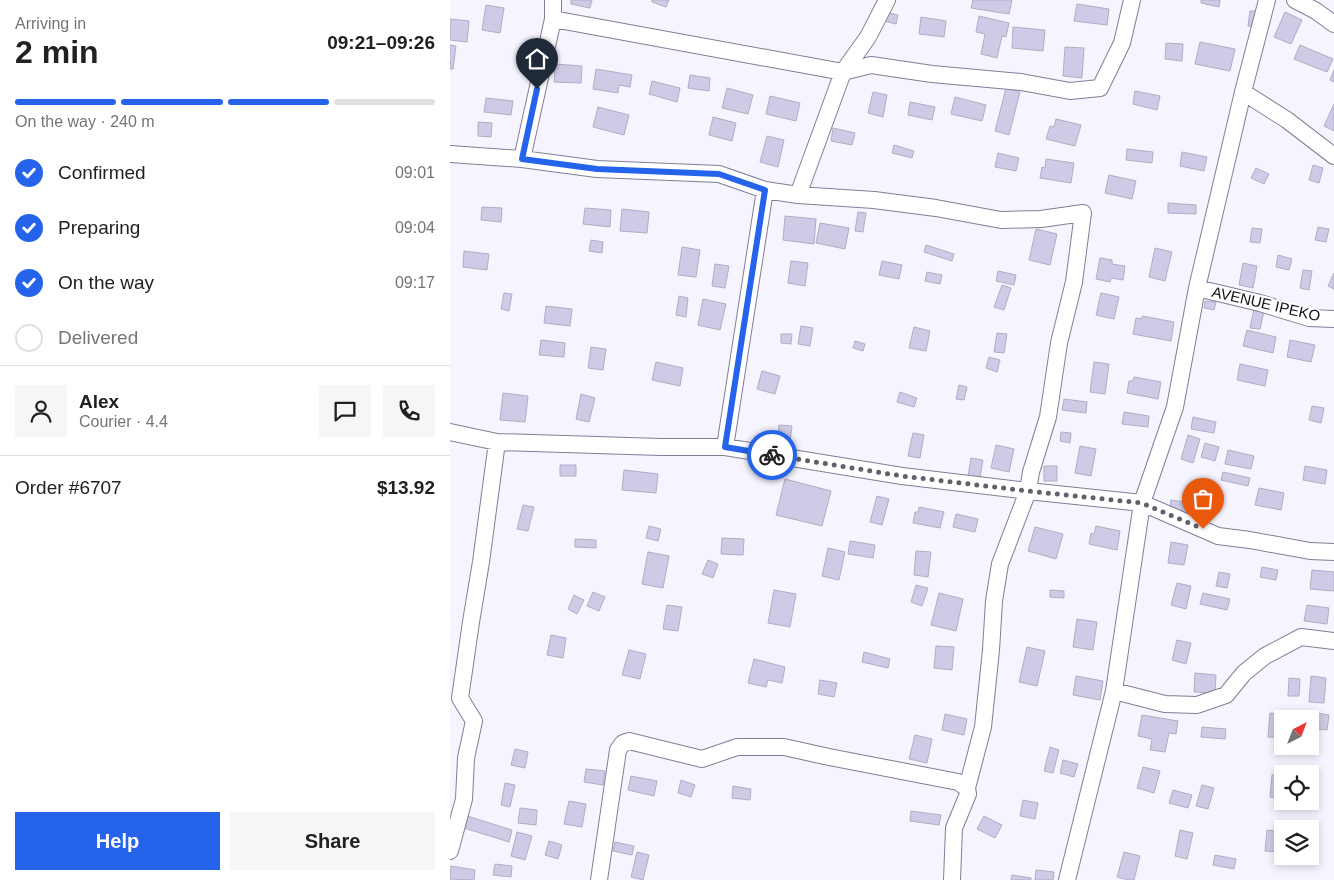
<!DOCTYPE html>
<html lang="en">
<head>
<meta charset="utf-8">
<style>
  :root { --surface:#fff; --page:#f6f6f6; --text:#202124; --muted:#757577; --line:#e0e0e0; --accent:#2563eb }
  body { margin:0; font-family:Arial,sans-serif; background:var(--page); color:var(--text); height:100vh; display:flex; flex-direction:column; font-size:19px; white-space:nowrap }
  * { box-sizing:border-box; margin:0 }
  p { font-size:16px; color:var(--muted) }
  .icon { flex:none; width:28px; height:28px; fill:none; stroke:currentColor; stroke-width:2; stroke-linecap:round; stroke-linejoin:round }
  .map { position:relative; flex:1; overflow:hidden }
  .side { display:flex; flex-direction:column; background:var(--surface); width:450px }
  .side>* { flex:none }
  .needle { width:32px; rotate:42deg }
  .fabs { position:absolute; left:824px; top:710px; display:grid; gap:10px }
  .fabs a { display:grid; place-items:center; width:45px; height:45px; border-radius:0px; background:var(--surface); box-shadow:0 2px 8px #0003; font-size:25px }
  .pin { position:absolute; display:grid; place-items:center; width:42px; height:42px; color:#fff; margin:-51px -21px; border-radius:50% 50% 50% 0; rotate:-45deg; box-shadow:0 0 5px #0007 }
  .pin .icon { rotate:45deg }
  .courier { position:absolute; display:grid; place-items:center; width:50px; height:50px; margin:-25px; border:4px solid #2563eb; border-radius:50%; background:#fff; color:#222; box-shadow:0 1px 6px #0007 }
  .overview em { font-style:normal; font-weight:700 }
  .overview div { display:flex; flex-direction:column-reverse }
  .overview { display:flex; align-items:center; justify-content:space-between; height:85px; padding:0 15px }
  h1 { font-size:32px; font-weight:700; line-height:38px }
  .bar { display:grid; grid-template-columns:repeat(4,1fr); gap:8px 5px; align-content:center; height:60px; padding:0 15px }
  .bar i { height:6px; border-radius:4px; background:var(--line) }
  .bar .selected { background:var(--accent) }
  .bar p { grid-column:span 4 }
  .line { display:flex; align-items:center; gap:12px; padding:0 15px; border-top:1px solid var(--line) }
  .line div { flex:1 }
  .round { display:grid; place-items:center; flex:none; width:52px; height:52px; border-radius:0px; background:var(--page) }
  ol { padding:0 15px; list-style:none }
  li { display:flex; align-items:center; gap:15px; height:55px }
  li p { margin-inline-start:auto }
  li .icon { padding:5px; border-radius:50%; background:var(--accent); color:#fff; stroke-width:4 }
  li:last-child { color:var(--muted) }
  li i { width:28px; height:28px; border:2px solid var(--line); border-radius:50% }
  .primary-button { display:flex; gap:10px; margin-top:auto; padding:10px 15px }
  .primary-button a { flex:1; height:58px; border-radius:0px; background:var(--accent); color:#fff; font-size:20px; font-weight:700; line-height:58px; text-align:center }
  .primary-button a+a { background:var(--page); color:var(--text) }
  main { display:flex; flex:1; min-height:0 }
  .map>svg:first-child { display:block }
  .building { fill:#cfcae5; stroke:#b1adc6 }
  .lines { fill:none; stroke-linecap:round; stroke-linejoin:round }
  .street-casing { stroke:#827e96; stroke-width:18 }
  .street { stroke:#fff; stroke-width:16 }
  .done { stroke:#62616b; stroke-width:5; stroke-dasharray:0 9 }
  .route { stroke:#2563eb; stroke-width:6 }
  .labels { text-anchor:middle; stroke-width:4; stroke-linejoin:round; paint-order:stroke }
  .street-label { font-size:15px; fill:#13121b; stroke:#fff }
</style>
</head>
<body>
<main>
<section class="side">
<div class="overview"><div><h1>2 min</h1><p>Arriving in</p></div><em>09:21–09:26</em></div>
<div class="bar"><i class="selected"></i><i class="selected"></i><i class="selected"></i><i></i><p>On the way · 240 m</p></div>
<ol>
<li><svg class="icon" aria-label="check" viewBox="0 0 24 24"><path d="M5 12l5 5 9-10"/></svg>Confirmed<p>09:01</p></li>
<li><svg class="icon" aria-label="check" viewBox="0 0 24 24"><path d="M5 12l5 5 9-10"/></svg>Preparing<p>09:04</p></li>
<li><svg class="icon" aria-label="check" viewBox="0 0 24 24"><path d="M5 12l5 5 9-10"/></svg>On the way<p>09:17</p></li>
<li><i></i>Delivered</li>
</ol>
<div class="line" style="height:90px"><a class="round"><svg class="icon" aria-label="person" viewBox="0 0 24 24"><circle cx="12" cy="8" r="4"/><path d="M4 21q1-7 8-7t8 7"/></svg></a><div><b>Alex</b><p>Courier · 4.4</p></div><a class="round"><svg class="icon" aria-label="chat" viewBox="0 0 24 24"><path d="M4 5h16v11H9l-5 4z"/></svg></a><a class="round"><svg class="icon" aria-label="phone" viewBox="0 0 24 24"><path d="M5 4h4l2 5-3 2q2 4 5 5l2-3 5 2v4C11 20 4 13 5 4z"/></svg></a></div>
<div class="line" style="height:65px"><div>Order #6707</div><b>$13.92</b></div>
<div class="primary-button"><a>Help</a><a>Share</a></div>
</section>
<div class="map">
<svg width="884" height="880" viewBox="0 0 884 880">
  <rect width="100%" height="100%" fill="#f6f4ff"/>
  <path class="building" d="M121,0H142L140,8L121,4Z
    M202,0H219L216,7L202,2Z
    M523,0H562L559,14L521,8Z
    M751,0H770L769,7L751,3Z
    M627,4L659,9L657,25L624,21Z
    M36,5L54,8L50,33L32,30Z
    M800,11H809L808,27L798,26Z
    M436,12L448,15L446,24L434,21Z
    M835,12L852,20L841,44L824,37Z
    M529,16L559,23L556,37L552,36L547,58L531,54L535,34L526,32Z
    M471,17L496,21L494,37L469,34Z
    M0,19L19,21L17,42L0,40Z
    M563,27L595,30L593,51L562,48Z
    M750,42L785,49L780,71L745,64Z
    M716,43L733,44L732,61L715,59Z
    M0,45L6,46L3,69H0Z
    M850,45L883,59L877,72L844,59Z
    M615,47L634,48L632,78L613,76Z
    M105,64L132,66L131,83L104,82Z
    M146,69L182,75L180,87L169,85L168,93L143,89Z
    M884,70V82L880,80Z
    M240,75L260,78L259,91L238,88Z
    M202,81L230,88L227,102L199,94Z
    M277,88L303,95L298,114L272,108Z
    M556,88L570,92L559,135L545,131Z
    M685,91L710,96L707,110L683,104Z
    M423,92L437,95L433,117L418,113Z
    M320,96L350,103L346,121L316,114Z
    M505,97L536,105L532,121L501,114Z
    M36,98L63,101L61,115L34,112Z
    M460,102L485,107L482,120L458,115Z
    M884,104V131L874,126Z
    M148,107L179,115L174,135L143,127Z
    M263,117L286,123L282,141L259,135Z
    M606,119L631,125L625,146L596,139L600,126L604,127Z
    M28,122L42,123L41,137L28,136Z
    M383,128L405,133L402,145L381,141Z
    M317,136L334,140L328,167L310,162Z
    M444,145L464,151L462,158L442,153Z
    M677,149L703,152L702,163L676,160Z
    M732,152L757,157L754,171L730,166Z
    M548,153L569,158L566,171L545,167Z
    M596,159L624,163L621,183L590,178L592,167L595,168Z
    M863,165L873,168L869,183L859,180Z
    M806,168L819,174L814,184L801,178Z
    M659,175L686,181L682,199L655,193Z
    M718,203L746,205V214L718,213Z
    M32,207L52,208L51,222L31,220Z
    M135,208L161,210L160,227L133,224Z
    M172,209L199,212L197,233L170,231Z
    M408,212L416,213L413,232L405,231Z
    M335,216L366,219L364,244L333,240Z
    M370,223L399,228L395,249L366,243Z
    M868,227L879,229L876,242L865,240Z
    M802,228L812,229L810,243L800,242Z
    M586,229L607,234L600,265L579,260Z
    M141,240L153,242L152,253L139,251Z
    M476,245L504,254L502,261L474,252Z
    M232,247L250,250L246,277L228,275Z
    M705,248L722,252L715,281L699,277Z
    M14,251L39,254L37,270L13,267Z
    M828,255L842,259L839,270L826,267Z
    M650,258L662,260V264L675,266L673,280L661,278L660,282L646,279Z
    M341,261L358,263L355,286L338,283Z
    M432,261L452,265L449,279L429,275Z
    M793,263L807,266L803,288L789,285Z
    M265,264L279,266L275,288L262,286Z
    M853,270L862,271L859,290L850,288Z
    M548,271L566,275L564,285L546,281Z
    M477,272L492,275L490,284L475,281Z
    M884,273V289L878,286Z
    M552,285L561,288L554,310L544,307Z
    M54,293L62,294L59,311L51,309Z
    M651,293L669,297L664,319L646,315Z
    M229,296L238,298L236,317L226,315Z
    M253,299L276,304L270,330L248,325Z
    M755,301L766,302L764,310L754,308Z
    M96,306L122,309L120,326L94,323Z
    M804,309L814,311L810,329L800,328Z
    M692,316L724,322L721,341L683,334L686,318L692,319Z
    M351,326L363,328L360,346L348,344Z
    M464,327L480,331L476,351L459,348Z
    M797,330L826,337L823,353L793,346Z
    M547,333L557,334L554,353L544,352Z
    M331,334H342L341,344L331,343Z
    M91,340L115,343L114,357L89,355Z
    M840,340L865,345L861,362L837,357Z
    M405,341L415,344L413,351L403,348Z
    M141,347L156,349L153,370L138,368Z
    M539,357L550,360L547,372L536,368Z
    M206,362L233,368L230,386L202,380Z
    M644,362L659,364L655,394L640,392Z
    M790,364L818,370L815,386L787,380Z
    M312,371L330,376L325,394L307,389Z
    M684,377L711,382L708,399L677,393L679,381H683Z
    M509,385L517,387L514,400L506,399Z
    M450,392L467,398L464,407L447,402Z
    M53,393L78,396L75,422L50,420Z
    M131,394L145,398L139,422L126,419Z
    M614,399L637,402L636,413L612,410Z
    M862,406L874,408L871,423L859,420Z
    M674,412L699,416L698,427L672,424Z
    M743,417L766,422L764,433L741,429Z
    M329,425L342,426L339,449L327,448Z
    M611,432L621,433L620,443L610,441Z
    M463,433L474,435L470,458L458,456Z
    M738,435L750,439L743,463L731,459Z
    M755,443L769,447L765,461L751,457Z
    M546,445L564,449L559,472L541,468Z
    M630,446L646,449L641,476L625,473Z
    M778,450L804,456L801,469L775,464Z
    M521,458L533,460L530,477L518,476Z
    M110,465H126V476H110Z
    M594,466H607V481H594Z
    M855,466L877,470L875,484L853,480Z
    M174,470L208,474L206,493L172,490Z
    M773,472L800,478L798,486L771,480Z
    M335,479L381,491L372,526L326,515Z
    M809,488L834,493L831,510L805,505Z
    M427,496L439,499L432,525L420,522Z
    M721,500L748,504L746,518L719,514Z
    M73,505L84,507L78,531L67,529Z
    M469,507L494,512L490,528L463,523L465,512H468Z
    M506,514L528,519L525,532L503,527Z
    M199,526L211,529L208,541L196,538Z
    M646,526L670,531L667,550L639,544L641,533L644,534Z
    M585,527L613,534L606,559L578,551Z
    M272,538L294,539L293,555L271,554Z
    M125,539L146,540V548L125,547Z
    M400,541L425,545L423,558L398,554Z
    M721,542L738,545L734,565L718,563Z
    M378,548L395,552L389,580L372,576Z
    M466,551L481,552L478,577L464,575Z
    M198,552L219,556L213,588L192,584Z
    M258,560L268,564L263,578L252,574Z
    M812,567L828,570L826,580L810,577Z
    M862,570L884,572V591L860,589Z
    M769,572L780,574L777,588L766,586Z
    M727,583L741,586L736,609L721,605Z
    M466,585L478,588L472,606L461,602Z
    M324,590L346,594L340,627L318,623Z
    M600,590L614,591V598L600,597Z
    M143,592L155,597L149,611L137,606Z
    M489,593L513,599L506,631L481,625Z
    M753,593L780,599L777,610L750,604Z
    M124,595L134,600L127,614L118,609Z
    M217,605L232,607L228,631L213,629Z
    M857,605L879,608L877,624L854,621Z
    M627,619L647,622L643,650L623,647Z
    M101,635L116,638L113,658L97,655Z
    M727,640L741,643L736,664L722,660Z
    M486,646L504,647L502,670L484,668Z
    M577,647L595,651L587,686L569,682Z
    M179,650L196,654L190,679L172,675Z
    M414,652L440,659L438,668L412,662Z
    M304,659L335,667L332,683L318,680L316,687L298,683Z
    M745,673L766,675L765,693L744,692Z
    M626,676L653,681L650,700L623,695Z
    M861,676L876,678L874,703L859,702Z
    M839,678L850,679L849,696H838Z
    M370,680L387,683L384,697L368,694Z
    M861,712L879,715L877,730L860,728Z
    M820,713L838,715V719H832V738L818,737Z
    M495,714L517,719L514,735L492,730Z
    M692,715L728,721L726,734L719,733L715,752L700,750L702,739L688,736Z
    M752,727L776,729L775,739L751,737Z
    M465,735L482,739L477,763L459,759Z
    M600,747L609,750L603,773L594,771Z
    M65,749L78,752L75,768L61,765Z
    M613,760L628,764L624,777L610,773Z
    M693,767L710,771L704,793L687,788Z
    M136,769L155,771L153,785L134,782Z
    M822,775L832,776V798L820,797Z
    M181,776L207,781L204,796L178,790Z
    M231,780L245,785L241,797L228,793Z
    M55,783L65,785L60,807L51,805Z
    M752,785L764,788L758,809L746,806Z
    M283,786L301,789L300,800L282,798Z
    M723,790L742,795L738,808L719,803Z
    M573,800L588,803L585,819L570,816Z
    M119,801L136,804L132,827L114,824Z
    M70,808L87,810L86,825L68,823Z
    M461,811L491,815L489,825L460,821Z
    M17,816L62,830L59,842L14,828Z
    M534,816L552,825L545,838L527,829Z
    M730,830L743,833L737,859L725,856Z
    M817,830L832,832L830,852L815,851Z
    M67,832L82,836L75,860L61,856Z
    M99,841L112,845L108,859L95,855Z
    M165,842L184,846L182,855L163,851Z
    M187,852L199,855L193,880L181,877Z
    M674,852L690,856L684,880H678L667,877Z
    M765,855L786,859L784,869L763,865Z
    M45,864L62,866L61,877L43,875Z
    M1,866L25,870L24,880L0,879Z
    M586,870L604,872L603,880H585Z
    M562,875L581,878V880H561Z"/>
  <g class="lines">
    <defs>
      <path id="street" d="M437,0L418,37L393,72L421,65L482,74L571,82L620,91L650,88L672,43L682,0
        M845,0L866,11L884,24
        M103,19V0
        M793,92L837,120L884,156
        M0,154L72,159L103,19L393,72L348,195L315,190L275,447
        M72,159L147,169L269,174L315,190
        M348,195L424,200L486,208L551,220L591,219L633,213L624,282L609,343L598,417L581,472L578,491L550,564L544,601L541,650L533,727L517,788
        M747,288L810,303L859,318L884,319
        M0,432L47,442L211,447H275L452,476L578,491L692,503L768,536L800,540L860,551L884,552
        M664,691L715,704L747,705L776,695L794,673L815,656L851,637L884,641
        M0,851L14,799L16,758L24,721L10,698L21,622L31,562L47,442
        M149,880L168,750L173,743L179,741L252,759L287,747H334L379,757L508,782L517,788L518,794L504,828L502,880
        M617,880L664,691L692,503L725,407L747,288L793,92L817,0"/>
    </defs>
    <use href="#street" class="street-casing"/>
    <use href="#street" class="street"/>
  </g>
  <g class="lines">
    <path class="done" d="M322,455L452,476L578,491L692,503L753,529"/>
    <path class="route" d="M87,89L72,159L147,169L269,174L315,190L275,447L322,455"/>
  </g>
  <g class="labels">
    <g class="street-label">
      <text transform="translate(816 304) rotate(13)" y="5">AVENUE IPEKO</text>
    </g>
  </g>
</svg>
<div class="fabs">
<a><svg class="needle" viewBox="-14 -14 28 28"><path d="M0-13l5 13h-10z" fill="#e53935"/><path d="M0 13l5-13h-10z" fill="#757577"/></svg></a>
<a><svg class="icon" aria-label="locate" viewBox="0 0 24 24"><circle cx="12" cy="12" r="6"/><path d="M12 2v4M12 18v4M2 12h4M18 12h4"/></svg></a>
<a><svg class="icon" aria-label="layers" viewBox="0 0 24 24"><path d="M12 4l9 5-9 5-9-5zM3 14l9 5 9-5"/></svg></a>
</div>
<div class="pin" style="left:753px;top:529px;background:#ea580c"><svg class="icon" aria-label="bag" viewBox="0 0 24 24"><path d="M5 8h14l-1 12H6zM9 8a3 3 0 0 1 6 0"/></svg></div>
<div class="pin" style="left:87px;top:89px;background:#1f2937"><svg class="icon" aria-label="home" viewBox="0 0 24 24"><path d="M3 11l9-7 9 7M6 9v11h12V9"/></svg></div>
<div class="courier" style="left:322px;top:455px"><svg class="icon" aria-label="bike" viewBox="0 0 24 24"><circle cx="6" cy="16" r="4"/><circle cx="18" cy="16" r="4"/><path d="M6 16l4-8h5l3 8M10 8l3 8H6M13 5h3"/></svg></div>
</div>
</main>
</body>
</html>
